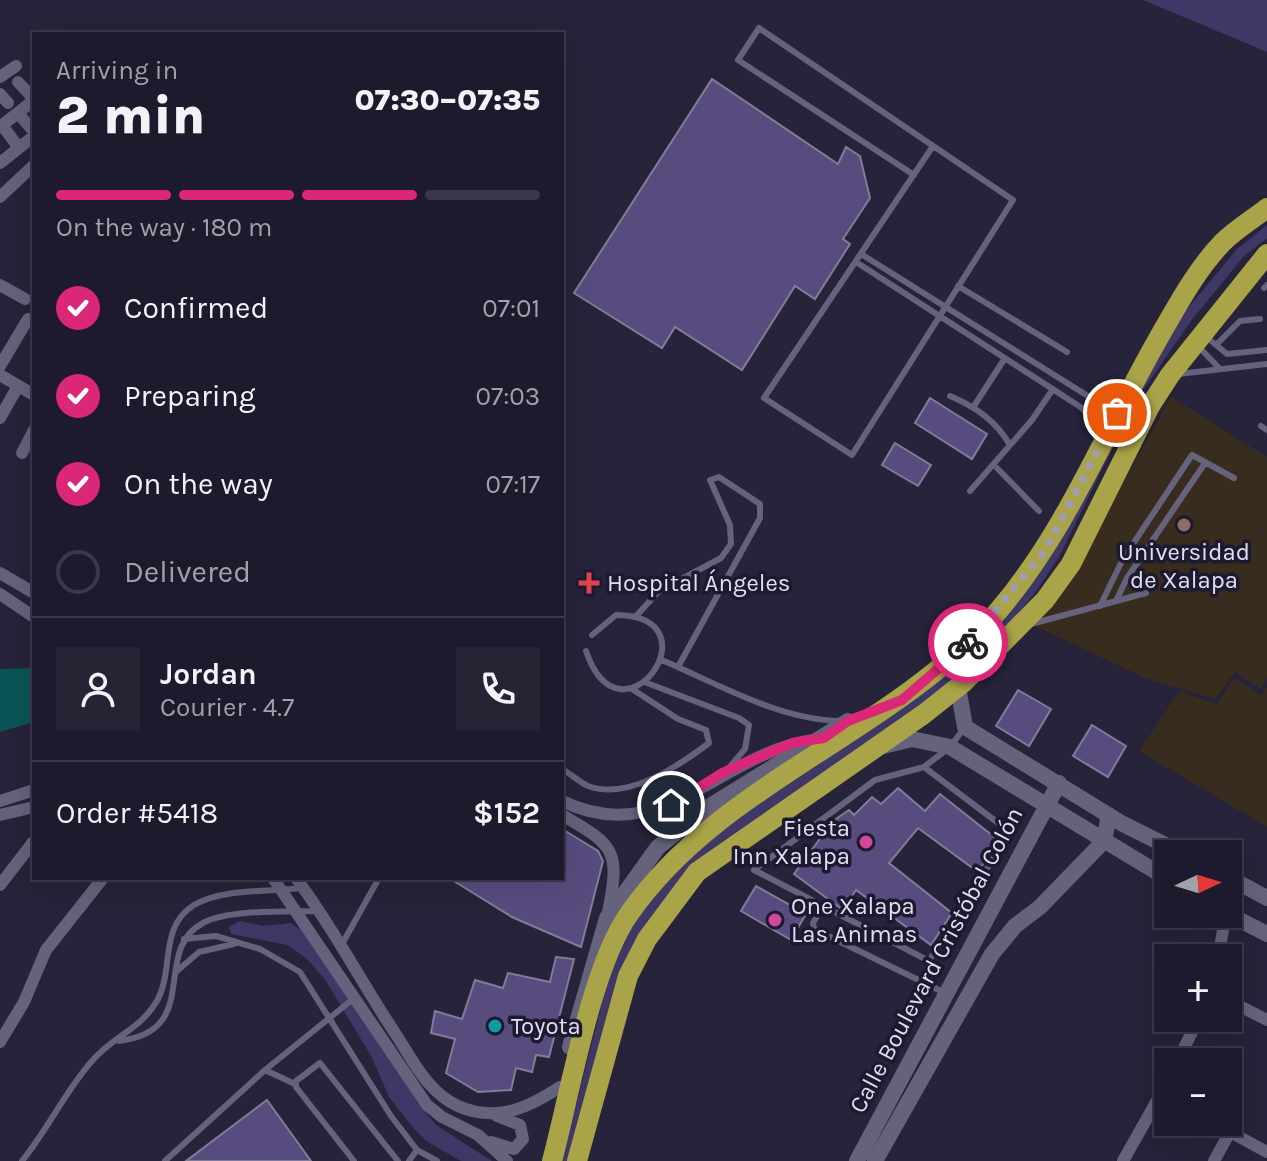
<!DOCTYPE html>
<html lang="en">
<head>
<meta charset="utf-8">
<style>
  :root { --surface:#1c1a2c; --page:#252334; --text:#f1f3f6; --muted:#a0a1a9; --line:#3a3848; --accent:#db2777 }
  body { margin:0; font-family:Karla,sans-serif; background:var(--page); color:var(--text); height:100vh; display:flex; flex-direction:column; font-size:30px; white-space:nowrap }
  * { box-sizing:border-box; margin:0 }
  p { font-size:26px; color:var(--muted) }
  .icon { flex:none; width:44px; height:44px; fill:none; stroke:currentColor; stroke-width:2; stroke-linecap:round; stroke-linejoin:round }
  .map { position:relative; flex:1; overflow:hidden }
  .details { position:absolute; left:32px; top:32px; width:532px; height:848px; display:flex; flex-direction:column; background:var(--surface); border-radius:0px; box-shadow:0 8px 32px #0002,0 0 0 2px var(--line) }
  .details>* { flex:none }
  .needle { width:52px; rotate:86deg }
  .fabs { position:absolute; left:1154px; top:840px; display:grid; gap:16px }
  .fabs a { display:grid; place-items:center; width:88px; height:88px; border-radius:0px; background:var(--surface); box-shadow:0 8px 32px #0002,0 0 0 2px var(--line); font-size:40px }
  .pin { position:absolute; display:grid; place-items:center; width:68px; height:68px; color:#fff; margin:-34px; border:4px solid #fff; border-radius:50%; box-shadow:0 2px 8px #0007 }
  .courier { position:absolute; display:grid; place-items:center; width:80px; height:80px; margin:-40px; border:6px solid #db2777; border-radius:50%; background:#fff; color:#222; box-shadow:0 2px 10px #0007 }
  .overview em { font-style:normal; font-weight:800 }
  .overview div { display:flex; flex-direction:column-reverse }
  .overview { display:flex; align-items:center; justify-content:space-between; height:136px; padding:0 24px }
  h1 { font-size:52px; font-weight:800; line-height:60px }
  .bar { display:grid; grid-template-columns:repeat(4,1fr); gap:12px 8px; align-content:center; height:96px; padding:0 24px }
  .bar i { height:10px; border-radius:6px; background:var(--line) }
  .bar .active { background:var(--accent) }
  .bar p { grid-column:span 4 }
  .line { display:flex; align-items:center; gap:20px; padding:0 24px; border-top:2px solid var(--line) }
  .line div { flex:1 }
  .round { display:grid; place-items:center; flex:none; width:84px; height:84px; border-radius:0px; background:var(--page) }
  ol { padding:0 24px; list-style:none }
  li { display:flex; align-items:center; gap:24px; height:88px }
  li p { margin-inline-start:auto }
  li .icon { padding:8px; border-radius:50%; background:var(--accent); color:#fff; stroke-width:4 }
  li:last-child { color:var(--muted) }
  li i { width:44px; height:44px; border:4px solid var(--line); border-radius:50% }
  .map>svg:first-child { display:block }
  .education { fill:#372c1d }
  .green { fill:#3f3766 }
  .water { fill:#0a5457 }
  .building { fill:#584c7f; stroke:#817c98; stroke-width:2 }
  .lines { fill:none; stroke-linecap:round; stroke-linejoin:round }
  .service { stroke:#65627d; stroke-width:6 }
  .minor { stroke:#65627d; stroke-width:12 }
  .tertiary { stroke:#65627d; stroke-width:16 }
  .trunk { stroke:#aaa448; stroke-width:20 }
  .done { stroke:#9f9db0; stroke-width:8; stroke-dasharray:0 14.4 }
  .route { stroke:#db2777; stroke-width:10 }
  .education-dot { fill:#8d6e63; stroke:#1d1930; stroke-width:3 }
  .health-dot { fill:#e0444e; stroke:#1d1930; stroke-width:3 }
  .hotel-dot { fill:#d1479c; stroke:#1d1930; stroke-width:3 }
  .culture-dot { fill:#0f9aa8; stroke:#1d1930; stroke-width:3 }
  .labels { text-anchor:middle; stroke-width:7; stroke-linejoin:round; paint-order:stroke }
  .poi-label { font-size:24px; fill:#e0dfef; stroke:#1d1930; text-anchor:start }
  .street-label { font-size:24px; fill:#e0dfef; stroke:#1d1930 }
</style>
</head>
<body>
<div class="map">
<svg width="1267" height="1161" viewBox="0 0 1267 1161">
  <rect width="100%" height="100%" fill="#26233a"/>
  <path class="education" d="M1171,397L1267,457V678L1261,689L1235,672L1215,699L1145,678L1033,625L1063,591Z
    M1234,678L1261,695L1267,686V827L1139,751L1179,691L1217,704Z"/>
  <path class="green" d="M1143,0H1267V52Z
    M1267,225V238L1244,256L1191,321L1137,399L1059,557L1035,593L962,681L753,826L646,931L576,1161H562L609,975L630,920L672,867L752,806L905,702L1048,554L1130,393L1183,314L1237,249Z
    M240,921L263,926L291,923L301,930L426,1113L436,1125L492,1161H461L426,1141L410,1124L389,1097L371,1056L324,978L305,957L287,945L231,934L229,927Z"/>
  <path class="water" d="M34,668V722L0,732V669Z"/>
  <path class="building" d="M712,79L838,164L846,147L860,156L870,198L843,239L850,244L815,299L795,286L742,370L675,327L662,348L574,293Z
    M930,398L987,434L972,459L915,423Z
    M895,443L931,465L918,486L882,465Z
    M1018,690L1051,709L1029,746L996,726Z
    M1092,725L1126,746L1108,777L1073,756Z
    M898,788L925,811L940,794L998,840L978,872L918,828L889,863L952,913L931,945L856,890L843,910L794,874L833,821L849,810L854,815L872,797L881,804Z
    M562,829L598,851L603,861L581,947L512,917L449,878H562Z
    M756,886L806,914L791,940L741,911Z
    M556,957L574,959L549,1057L536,1055L532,1072L516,1068L511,1090L478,1092L446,1073L455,1039L431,1033L435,1011L462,1019L475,980L503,988L508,973L550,982Z
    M267,1100L311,1161H186Z"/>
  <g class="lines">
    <path class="service" d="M914,175L738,60L759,28L1013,200L852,455L764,398L933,146
      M861,254L1091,398L1113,401L1121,396
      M856,262L1082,408L1093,421L1097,438
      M958,286L1067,352
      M1264,288L1267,285
      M1205,336L1227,354L1267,350
      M1216,345L1240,321L1260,319
      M1198,346L1220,369
      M1178,374L1267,364
      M950,396C976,407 996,421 1010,445
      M974,406L1005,358
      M1261,426L1267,430
      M994,465L1039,511
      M970,491L1032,420L1053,389
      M1116,601L1127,578L1205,463
      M1100,606L1123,559L1192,455L1234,478
      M637,615L659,591L721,558L731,544L730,525L710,480L719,477L760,504V518L678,667
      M1031,624L1146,593
      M586,651C621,754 720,616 616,615L592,635
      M662,660C718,684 779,720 841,721
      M647,683L739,718L749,725L745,749L726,771
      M924,767L1010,832L929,961L754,870L875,780L924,767L950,747L965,727
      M562,769C571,774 579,782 588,786C628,801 680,765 709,743L706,730L678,719L632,689
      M823,906L813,923L814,929L945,993
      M184,939L216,936L260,949L300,972L391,1116L417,1150L437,1161
      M341,946L379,878
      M177,971L199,952L234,944
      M119,1041C204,1031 150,951 203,923C227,909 289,912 318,911
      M265,1070L295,1084
      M22,1161C48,1129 66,1090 92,1061C113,1036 142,1029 158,999C174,968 159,927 194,905C223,888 270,892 302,888
      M165,1161L265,1070L353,999
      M354,1161L296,1087V1081L320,1063L398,1161
      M409,1161L417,1150"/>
    <path class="minor" d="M0,77L16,66
      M18,82L34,99
      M0,94L8,103
      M18,113L34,132
      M2,125L19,148
      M0,127L34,100
      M0,163L34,136
      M0,197L34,165
      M0,285L25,299
      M0,366L28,319
      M0,375L34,395
      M0,418L18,386
      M22,453L34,430
      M0,573L34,593
      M0,594L34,617
      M0,801L34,790
      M562,801C663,850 718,754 813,740
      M0,815L34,807
      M562,815C616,846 620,851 608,913
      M273,878L427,1105L442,1117L478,1135L507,1161
      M296,878C333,927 361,982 395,1033C412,1059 427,1092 458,1106C496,1123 528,1108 560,1087
      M0,885L34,841
      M1218,958L1226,914
      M1228,1000L1267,1020
      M0,1042L24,1002L46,950L103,878
      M1177,1062L1199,1018
      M1212,1122L1267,1152
      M491,1142L514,1149L523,1139L520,1125L497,1116
      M1123,1161L1168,1081
      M1214,1161L1230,1132"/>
    <path class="tertiary" d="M958,687L965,727L1123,824L1183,854
      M883,746L912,739L950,747L1168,879
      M1228,877L1267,898
      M1228,914L1267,934
      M570,1047L607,918L658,847L710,806L848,721
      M857,1161L1059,783
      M875,1161L992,954L1015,926L1040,907L1104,841L1109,815"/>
    <path class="trunk" d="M552,1161C570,1094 591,968 629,914C722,780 894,734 999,610C1067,530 1106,430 1158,339C1177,306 1196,270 1223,242C1236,229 1253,219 1267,208
      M577,1161L628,976L647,939L697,872L924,714L963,683L1045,600L1071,564L1150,406L1170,375L1267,254"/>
  </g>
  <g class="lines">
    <path class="done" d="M968,643L1045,551L1117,413"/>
    <path class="route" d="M671,805L724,772L792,743L824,738L848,721L902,700L968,643"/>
  </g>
  <circle class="education-dot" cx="1184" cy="525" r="8"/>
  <path class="health-dot" d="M585 571h8v8h8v8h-8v8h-8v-8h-8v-8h8z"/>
  <g class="hotel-dot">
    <circle cx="866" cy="842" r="8"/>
    <circle cx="775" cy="920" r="8"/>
  </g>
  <circle class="culture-dot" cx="495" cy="1026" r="8"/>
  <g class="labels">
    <g class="poi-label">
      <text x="1184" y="560" text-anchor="middle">Universidad<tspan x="1184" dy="28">de Xalapa</tspan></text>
      <text x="607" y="591">Hospital Ángeles</text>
      <text x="850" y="836" text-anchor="end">Fiesta<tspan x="850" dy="28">Inn Xalapa</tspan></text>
      <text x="791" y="914">One Xalapa<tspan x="791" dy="28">Las Animas</tspan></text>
      <text x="511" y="1034">Toyota</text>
    </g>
    <g class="street-label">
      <text transform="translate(936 960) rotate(-62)" y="8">Calle Boulevard Cristóbal Colón</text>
    </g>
  </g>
</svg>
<div class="fabs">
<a><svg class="needle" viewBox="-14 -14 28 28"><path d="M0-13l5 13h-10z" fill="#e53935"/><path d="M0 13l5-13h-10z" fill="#a0a1a9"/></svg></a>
<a>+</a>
<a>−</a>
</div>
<div class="pin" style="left:1117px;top:413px;background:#ea580c"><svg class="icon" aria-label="bag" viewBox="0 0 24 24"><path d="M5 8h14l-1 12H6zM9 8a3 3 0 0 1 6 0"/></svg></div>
<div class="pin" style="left:671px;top:805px;background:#1f2937"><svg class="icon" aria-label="home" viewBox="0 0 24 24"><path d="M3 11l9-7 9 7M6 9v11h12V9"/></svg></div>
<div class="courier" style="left:968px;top:643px"><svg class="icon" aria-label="bike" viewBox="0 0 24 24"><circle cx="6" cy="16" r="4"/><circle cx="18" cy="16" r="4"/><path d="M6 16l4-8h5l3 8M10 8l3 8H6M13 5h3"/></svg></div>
<section class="details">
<div class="overview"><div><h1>2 min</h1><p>Arriving in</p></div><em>07:30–07:35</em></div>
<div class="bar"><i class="active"></i><i class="active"></i><i class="active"></i><i></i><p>On the way · 180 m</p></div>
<ol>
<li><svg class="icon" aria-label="check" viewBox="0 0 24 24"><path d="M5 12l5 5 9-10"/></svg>Confirmed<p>07:01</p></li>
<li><svg class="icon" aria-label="check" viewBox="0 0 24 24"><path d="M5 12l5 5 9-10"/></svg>Preparing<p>07:03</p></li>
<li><svg class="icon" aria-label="check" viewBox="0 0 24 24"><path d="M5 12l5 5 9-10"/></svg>On the way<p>07:17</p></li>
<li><i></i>Delivered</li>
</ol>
<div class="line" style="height:144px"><a class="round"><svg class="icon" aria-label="person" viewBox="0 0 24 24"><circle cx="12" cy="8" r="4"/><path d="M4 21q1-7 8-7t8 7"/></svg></a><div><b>Jordan</b><p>Courier · 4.7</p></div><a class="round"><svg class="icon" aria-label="phone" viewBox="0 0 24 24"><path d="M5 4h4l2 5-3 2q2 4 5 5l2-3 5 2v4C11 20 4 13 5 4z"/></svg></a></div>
<div class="line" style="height:104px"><div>Order #5418</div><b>$152</b></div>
</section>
</div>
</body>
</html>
